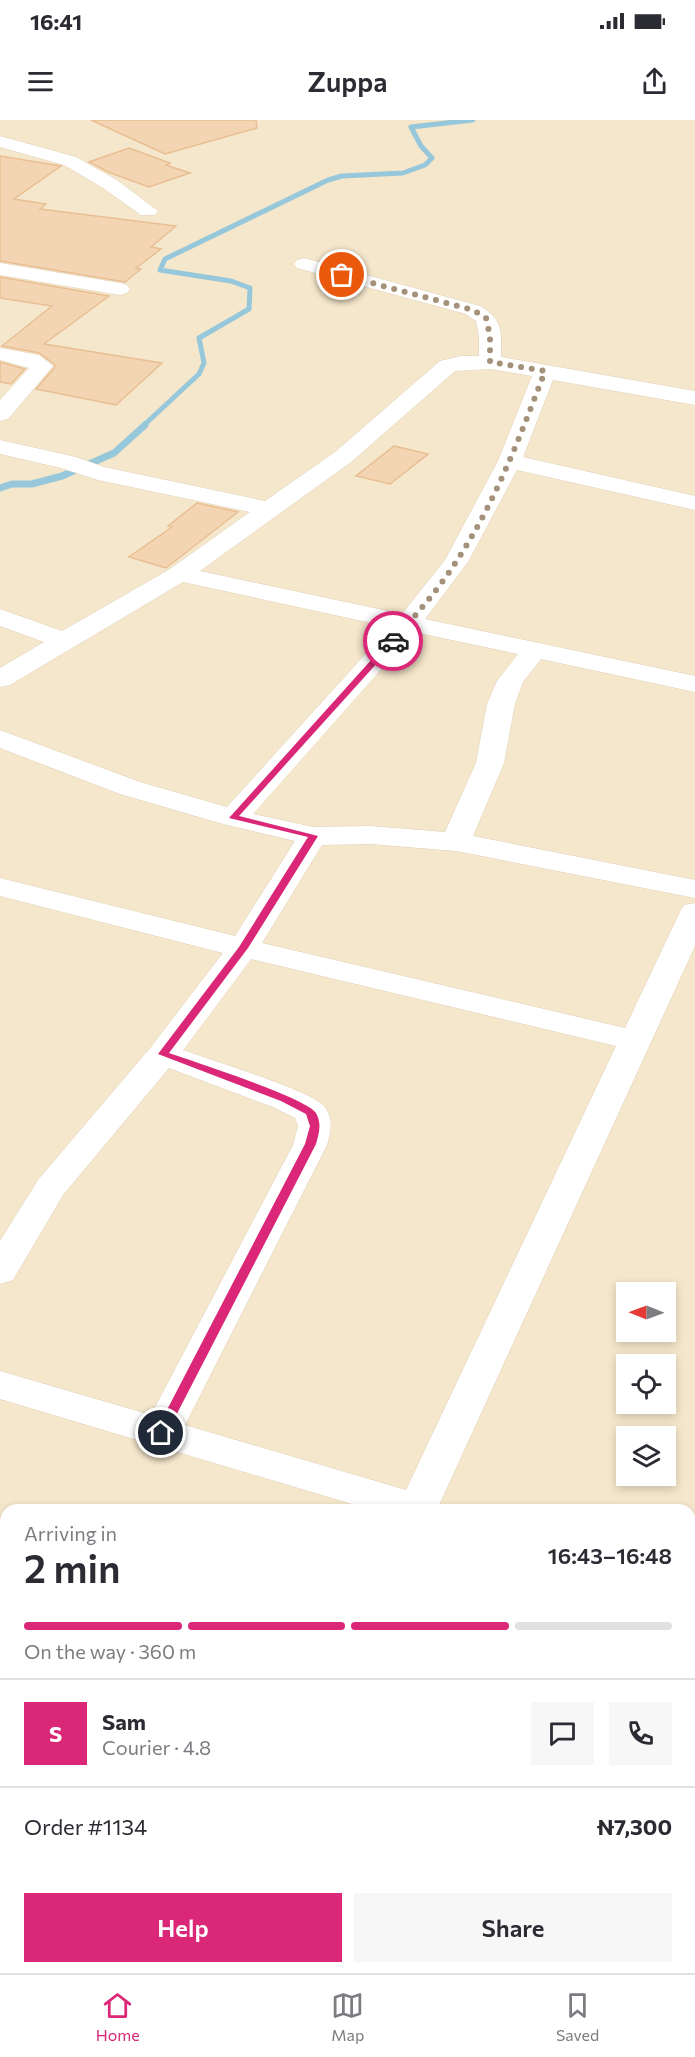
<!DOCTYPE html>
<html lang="en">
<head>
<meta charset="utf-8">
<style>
  :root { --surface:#fff; --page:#f7f7f7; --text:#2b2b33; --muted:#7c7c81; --line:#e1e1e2; --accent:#db2777 }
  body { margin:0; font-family:Commissioner,sans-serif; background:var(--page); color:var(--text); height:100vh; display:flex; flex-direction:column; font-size:22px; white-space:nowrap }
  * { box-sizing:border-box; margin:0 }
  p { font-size:20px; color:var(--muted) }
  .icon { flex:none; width:33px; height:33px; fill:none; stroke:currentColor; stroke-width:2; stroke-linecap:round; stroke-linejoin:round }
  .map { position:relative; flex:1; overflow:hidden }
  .details { position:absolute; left:0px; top:1384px; width:696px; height:470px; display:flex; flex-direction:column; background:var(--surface); border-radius:18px 18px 0 0; box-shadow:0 3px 9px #0003 }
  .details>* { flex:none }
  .needle { width:39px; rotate:271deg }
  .fabs { position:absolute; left:616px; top:1162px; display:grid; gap:12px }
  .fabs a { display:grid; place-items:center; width:60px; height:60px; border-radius:0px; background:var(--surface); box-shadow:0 3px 9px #0003; font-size:30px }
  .pin { position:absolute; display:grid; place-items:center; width:51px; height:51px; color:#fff; margin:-26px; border:3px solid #fff; border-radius:50%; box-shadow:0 2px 6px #0007 }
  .courier { position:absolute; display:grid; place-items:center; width:60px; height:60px; margin:-30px; border:4px solid #db2777; border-radius:50%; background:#fff; color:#222; box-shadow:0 2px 8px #0007 }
  .overview em { font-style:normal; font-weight:600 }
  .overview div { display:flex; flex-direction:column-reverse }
  .overview { display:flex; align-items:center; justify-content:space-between; height:102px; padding:0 24px }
  h1 { font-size:39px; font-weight:600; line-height:45px }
  .bar { display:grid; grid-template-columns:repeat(4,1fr); gap:9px 6px; align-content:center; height:72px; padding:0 24px }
  .bar i { height:8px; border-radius:4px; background:var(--line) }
  .bar .selected { background:var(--accent) }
  .bar p { grid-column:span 4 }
  .line { display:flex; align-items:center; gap:15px; padding:0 24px; border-top:2px solid var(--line) }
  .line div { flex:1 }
  .round { display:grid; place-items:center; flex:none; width:63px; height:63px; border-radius:0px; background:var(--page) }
  .button { display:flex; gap:12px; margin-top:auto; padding:12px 24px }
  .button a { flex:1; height:69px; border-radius:0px; background:var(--accent); color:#fff; font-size:24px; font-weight:600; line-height:69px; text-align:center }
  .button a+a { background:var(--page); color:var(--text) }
  .status { display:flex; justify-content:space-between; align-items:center; height:42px; padding:0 30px; background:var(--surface); direction:ltr }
  .status svg { height:16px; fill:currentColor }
  header { display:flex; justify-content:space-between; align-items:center; height:78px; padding:0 24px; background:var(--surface); font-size:27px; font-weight:600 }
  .tabs { display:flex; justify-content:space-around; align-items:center; height:84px; border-top:2px solid var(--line); background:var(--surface); font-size:16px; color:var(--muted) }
  .tabs a { display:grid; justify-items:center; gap:3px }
  .tabs .selected { color:var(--accent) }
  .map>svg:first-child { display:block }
  .residential { fill:#f5e7cb; fill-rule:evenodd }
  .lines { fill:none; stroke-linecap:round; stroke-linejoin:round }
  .stream-far1 { stroke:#96c7da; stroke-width:5 }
  .stream { stroke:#96c7da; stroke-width:7 }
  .building { fill:#f4d5b3; stroke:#e8be92; stroke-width:1.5 }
  .minor-casing { stroke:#e1d1b9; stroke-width:1 }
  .minor { fill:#fff; fill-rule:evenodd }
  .route { fill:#db2777 }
  .done { stroke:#a4917a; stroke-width:6; stroke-dasharray:0 10.8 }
</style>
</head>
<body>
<div class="status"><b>16:41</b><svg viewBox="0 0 49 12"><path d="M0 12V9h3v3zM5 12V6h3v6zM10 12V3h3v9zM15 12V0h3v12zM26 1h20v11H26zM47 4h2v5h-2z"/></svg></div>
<header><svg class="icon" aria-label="menu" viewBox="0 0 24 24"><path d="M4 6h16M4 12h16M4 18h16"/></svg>Zuppa<svg class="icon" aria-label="share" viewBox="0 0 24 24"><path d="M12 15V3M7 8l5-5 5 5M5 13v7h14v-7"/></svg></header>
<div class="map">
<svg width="695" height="1853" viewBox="0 0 695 1853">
  <rect width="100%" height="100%" fill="#fef5dd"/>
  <path class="residential" d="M0,0H695V1853H0ZM627,1173H666V1212H627ZM627,1245H666V1284H627ZM627,1317H666V1356H627ZM6,1390H690V1848H6Z"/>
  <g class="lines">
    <path class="stream-far1" d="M143,306L199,254L204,243L199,218L249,189L250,168L231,161L160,150L165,139L328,60L342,56L403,53L425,45L432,38L421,26L411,7L473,0"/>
    <path class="stream" d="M0,368L12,364H32L62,356L114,333L145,305"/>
  </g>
  <path class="building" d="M91,0H256L257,8L165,34Z
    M129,28L170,43L166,45L190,53L149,67L108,52L89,42Z
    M0,36L61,46L14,79L46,84L40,89L176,106L151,127L161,129L136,148L141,149L125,162L0,141Z
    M0,157L109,176L44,224L162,243L116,285L36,269L55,247L54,244L39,233L2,226L52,186L0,178Z
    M0,242L25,249L11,264L0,262Z
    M394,326L428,334L390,364L356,356Z
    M197,383L238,392L166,448L129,437L172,407L168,406Z"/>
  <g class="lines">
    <defs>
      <path id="minor" d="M0,16L76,37L117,60L158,91L155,95H141L103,68L64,45L0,27Z
        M304,138L480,186C504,200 501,212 501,237L695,271V285L553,260L523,337L695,376V390L517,350L468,442L425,499L695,556V572L541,539L523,562L515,584L504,643L473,716L695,760V778L456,731L370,724L322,725L262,823L625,908L680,792L684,785L695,783V826L439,1385L442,1390H372L0,1279V1251L151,1295L293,1025L298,1006L295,998L273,987L169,948L63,1075L13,1160L0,1164V1121L38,1060L151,927L223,833L0,776V758L235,816L295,721L223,704L120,674L0,628V610L140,662L227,687L390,507L183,462L10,565L0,567V548L44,522L0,506V489L62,511L170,449L250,392L98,360L61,348L0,334V320L76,337L104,347L265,381L335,332L440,241L461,236H479V216L476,201L466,194L297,148L294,144L297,140ZM490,249L532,256L498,341L445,440L402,494L200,451L351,342L455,251ZM414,512L518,534L497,561L487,584L476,643L445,712L370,706L313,707L253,694ZM251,839L616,926L406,1370L185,1305L327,1025C331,1011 334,997 323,985C307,969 210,940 183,930Z
        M0,143L120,163L127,165L130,169L127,173L120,175L0,155Z
        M0,228L39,235L53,246L8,299L0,301V280L29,248L0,240Z
        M690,1458L695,1460V1494L690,1492Z
        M125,1848H173L174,1853H126Z
        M406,1848H454L456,1853H408Z"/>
    </defs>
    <use href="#minor" class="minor-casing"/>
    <use href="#minor" class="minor"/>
  </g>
  <path class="route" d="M390,519L397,521L239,696L318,716L248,828L169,933C192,941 307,978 316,993C322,1004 319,1013 316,1024L167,1313L161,1317L155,1313L305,1024L310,1006L306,994L281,981L158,934L239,827L308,717L229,698Z"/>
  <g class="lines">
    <path class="done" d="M342,155L473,190L486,198L490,216V242L545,251C520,317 495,383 456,442C438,470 415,496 393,521"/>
  </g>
</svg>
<div class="fabs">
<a><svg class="needle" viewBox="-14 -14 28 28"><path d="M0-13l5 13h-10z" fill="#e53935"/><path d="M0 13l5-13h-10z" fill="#7c7c81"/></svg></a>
<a><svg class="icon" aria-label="locate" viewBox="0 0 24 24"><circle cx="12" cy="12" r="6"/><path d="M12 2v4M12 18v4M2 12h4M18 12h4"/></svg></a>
<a><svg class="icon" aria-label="layers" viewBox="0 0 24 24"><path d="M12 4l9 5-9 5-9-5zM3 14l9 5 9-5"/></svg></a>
</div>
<div class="pin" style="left:342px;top:155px;background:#ea580c"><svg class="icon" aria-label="bag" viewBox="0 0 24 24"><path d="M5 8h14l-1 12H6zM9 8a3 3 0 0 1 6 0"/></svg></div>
<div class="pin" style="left:161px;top:1313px;background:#1f2937"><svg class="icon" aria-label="home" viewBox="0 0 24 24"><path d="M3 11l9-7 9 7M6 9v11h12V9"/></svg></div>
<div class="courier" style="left:393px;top:521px"><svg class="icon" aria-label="car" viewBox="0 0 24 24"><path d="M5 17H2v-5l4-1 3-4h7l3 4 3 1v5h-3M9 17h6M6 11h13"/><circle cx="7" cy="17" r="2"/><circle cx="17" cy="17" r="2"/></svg></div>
<section class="details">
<div class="overview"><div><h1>2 min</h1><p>Arriving in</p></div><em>16:43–16:48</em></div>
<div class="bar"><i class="selected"></i><i class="selected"></i><i class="selected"></i><i></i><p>On the way · 360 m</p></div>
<div class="line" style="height:108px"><b class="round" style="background:var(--accent);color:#fff">S</b><div><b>Sam</b><p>Courier · 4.8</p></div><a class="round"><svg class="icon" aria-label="chat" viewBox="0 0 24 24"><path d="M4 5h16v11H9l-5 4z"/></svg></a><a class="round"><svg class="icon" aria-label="phone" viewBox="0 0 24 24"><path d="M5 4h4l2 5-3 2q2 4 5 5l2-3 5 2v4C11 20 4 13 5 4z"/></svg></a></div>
<div class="line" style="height:78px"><div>Order #1134</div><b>₦7,300</b></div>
<div class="button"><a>Help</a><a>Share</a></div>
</section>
</div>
<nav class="tabs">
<a class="selected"><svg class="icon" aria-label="home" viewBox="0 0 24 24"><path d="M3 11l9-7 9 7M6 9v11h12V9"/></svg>Home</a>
<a><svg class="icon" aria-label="map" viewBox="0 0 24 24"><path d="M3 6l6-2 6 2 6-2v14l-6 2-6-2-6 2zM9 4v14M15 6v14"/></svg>Map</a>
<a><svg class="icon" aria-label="saved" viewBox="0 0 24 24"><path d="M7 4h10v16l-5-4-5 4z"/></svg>Saved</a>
</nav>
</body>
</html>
